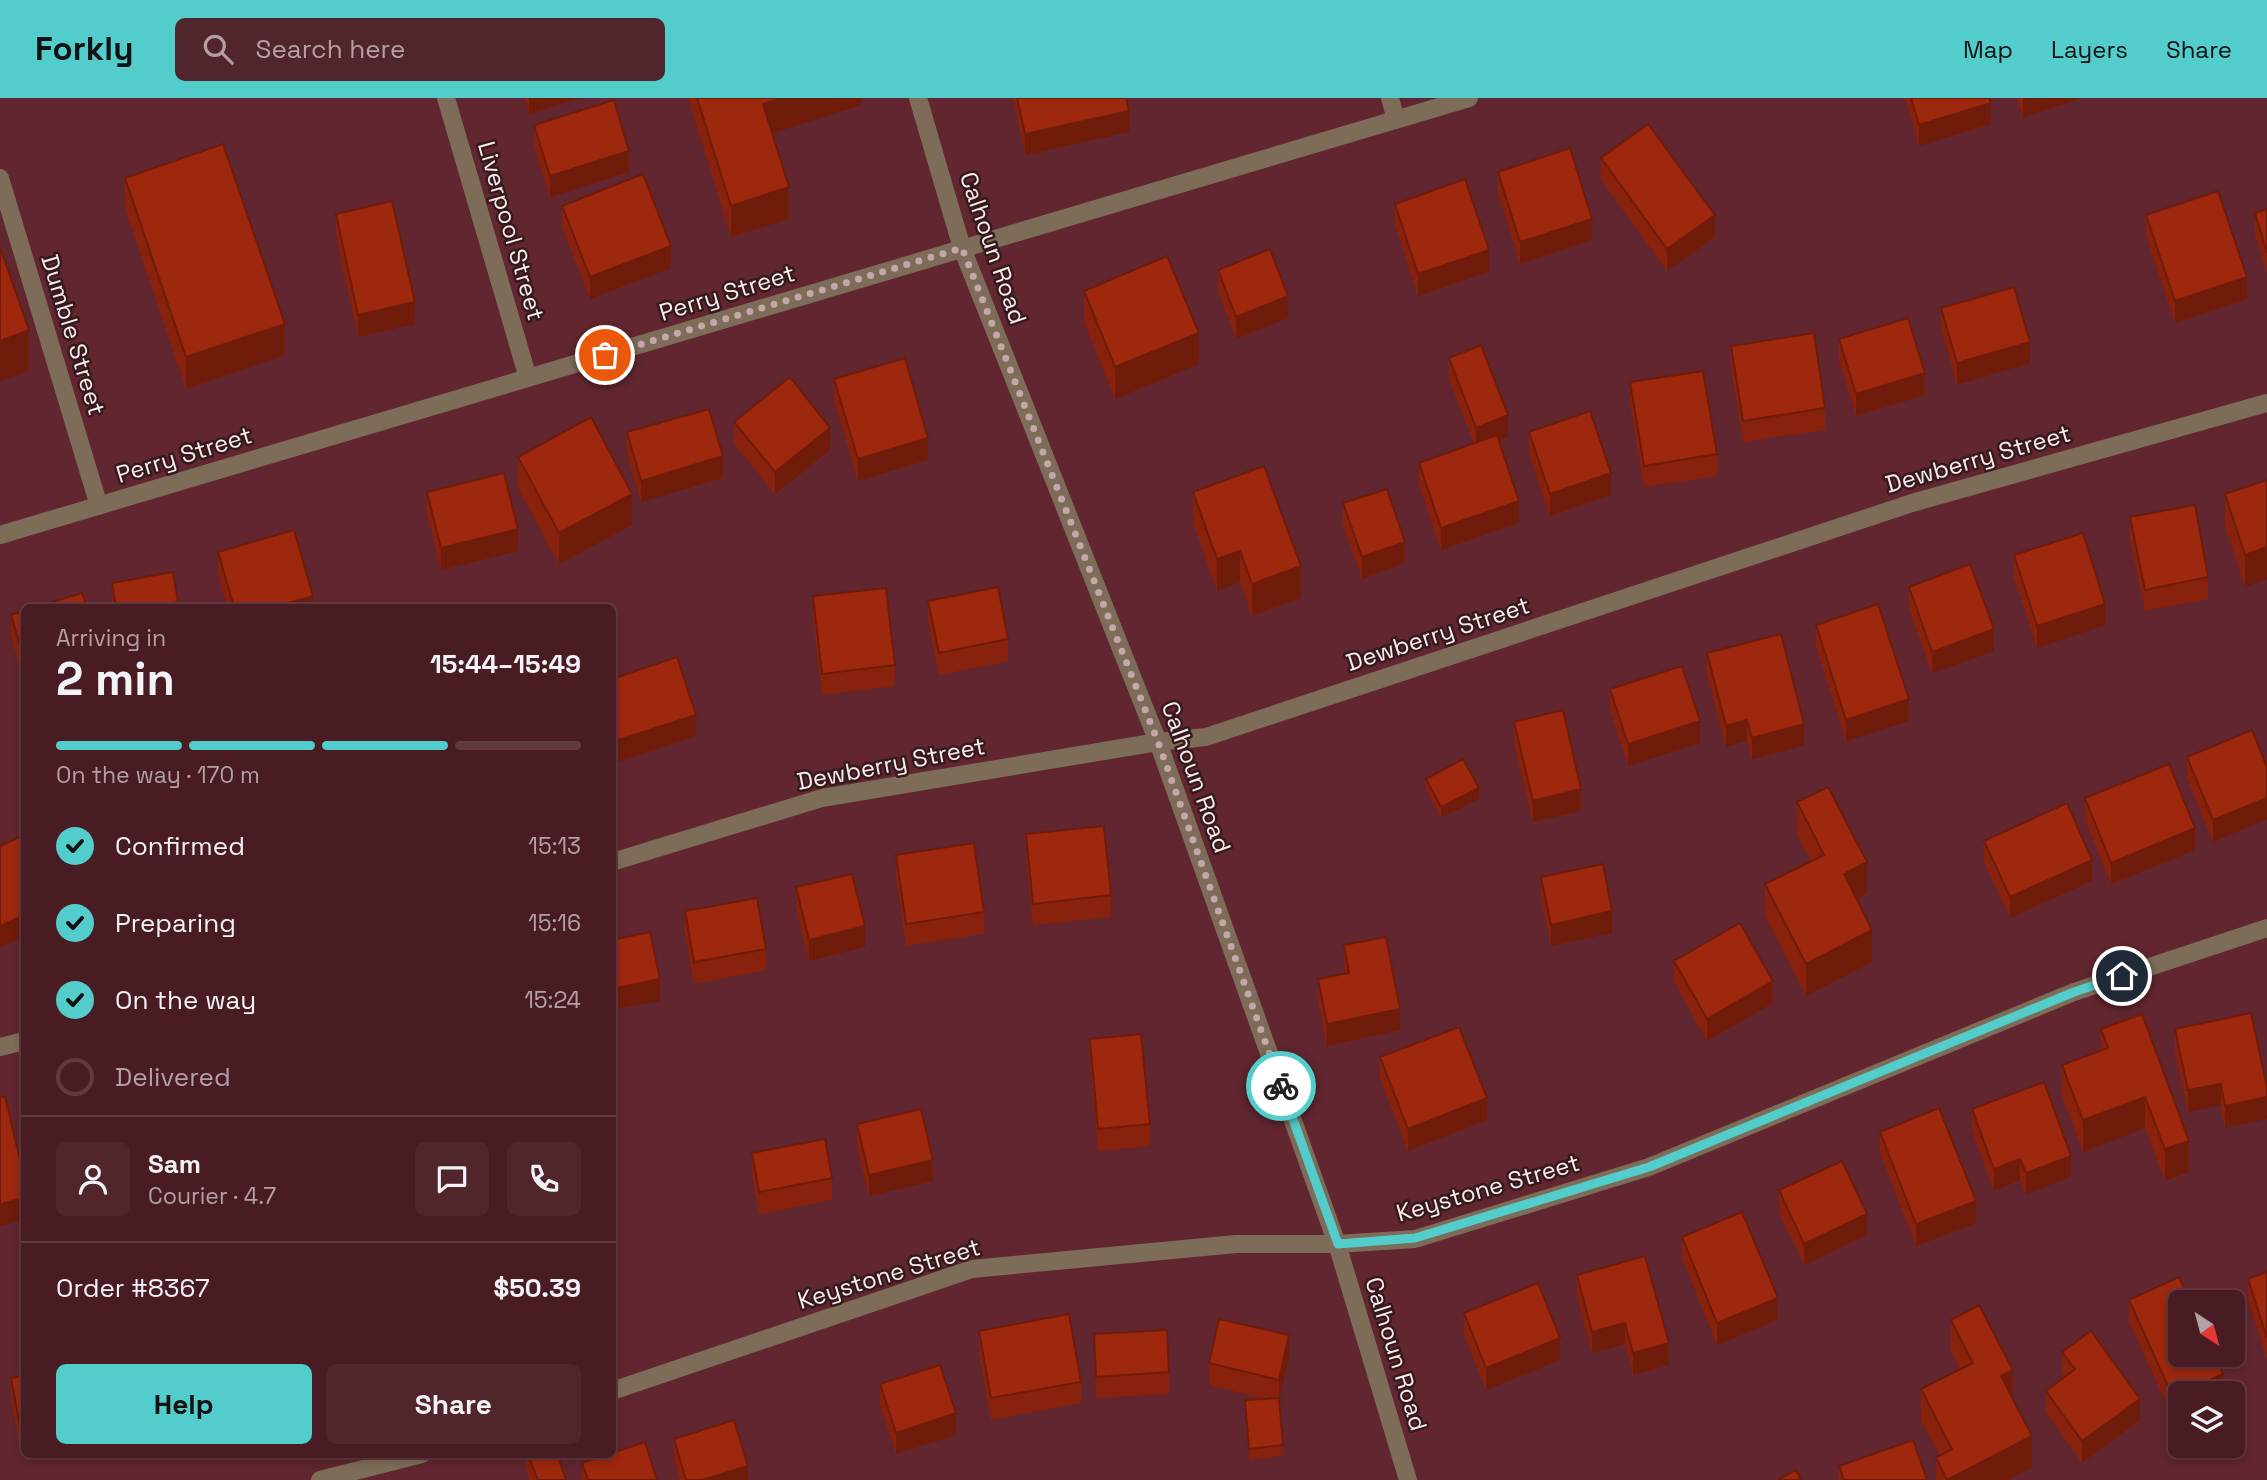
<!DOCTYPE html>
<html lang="en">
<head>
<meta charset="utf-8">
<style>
  :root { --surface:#491c23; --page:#50252b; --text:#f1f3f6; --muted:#b1a1a6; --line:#613a41; --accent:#53cdcb }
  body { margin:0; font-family:"Space Grotesk",sans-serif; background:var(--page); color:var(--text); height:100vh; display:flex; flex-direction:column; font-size:26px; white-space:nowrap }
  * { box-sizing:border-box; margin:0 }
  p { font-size:23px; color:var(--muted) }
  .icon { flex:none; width:38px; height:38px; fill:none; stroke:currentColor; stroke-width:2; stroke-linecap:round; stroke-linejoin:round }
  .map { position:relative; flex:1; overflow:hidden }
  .side { position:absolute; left:21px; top:506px; width:595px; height:854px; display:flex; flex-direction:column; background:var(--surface); border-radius:10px; box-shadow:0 4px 10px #0003,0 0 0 2px var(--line) }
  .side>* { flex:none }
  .needle { width:46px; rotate:144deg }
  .controls { position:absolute; left:2168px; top:1192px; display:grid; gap:14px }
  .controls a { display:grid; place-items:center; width:77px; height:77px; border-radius:10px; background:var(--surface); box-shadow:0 4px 10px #0003,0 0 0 2px var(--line); font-size:35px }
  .pin { position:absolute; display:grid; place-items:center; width:60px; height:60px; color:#fff; margin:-30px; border:4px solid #fff; border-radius:50%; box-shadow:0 2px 7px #0007 }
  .courier { position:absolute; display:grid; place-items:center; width:70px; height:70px; margin:-35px; border:5px solid #53cdcb; border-radius:50%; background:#fff; color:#222; box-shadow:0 2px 9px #0007 }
  .headline em { font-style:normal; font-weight:700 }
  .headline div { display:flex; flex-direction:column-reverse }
  .headline { display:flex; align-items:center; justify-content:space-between; height:119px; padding:0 35px }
  h1 { font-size:46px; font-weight:700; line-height:52px }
  .bar { display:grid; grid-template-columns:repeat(4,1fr); gap:10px 7px; align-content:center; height:84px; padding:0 35px }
  .bar i { height:9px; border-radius:5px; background:var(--line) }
  .bar .active { background:var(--accent) }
  .bar p { grid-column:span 4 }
  .line { display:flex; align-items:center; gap:18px; padding:0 35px; border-top:2px solid var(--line) }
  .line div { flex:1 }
  .round { display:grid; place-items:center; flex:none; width:74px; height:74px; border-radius:10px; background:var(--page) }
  ol { padding:0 35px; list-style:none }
  li { display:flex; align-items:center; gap:21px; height:77px }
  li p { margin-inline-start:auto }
  li .icon { padding:7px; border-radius:50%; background:var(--accent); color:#111; stroke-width:4 }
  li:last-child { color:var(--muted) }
  li i { width:38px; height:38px; border:4px solid var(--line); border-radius:50% }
  .action { display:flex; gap:14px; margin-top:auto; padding:14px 35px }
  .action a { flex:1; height:80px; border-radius:10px; background:var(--accent); color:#111; font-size:28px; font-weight:700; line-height:80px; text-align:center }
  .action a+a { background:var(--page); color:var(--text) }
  header { display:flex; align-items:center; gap:42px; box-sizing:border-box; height:98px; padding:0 35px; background:var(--accent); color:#111 }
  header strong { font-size:33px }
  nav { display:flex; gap:38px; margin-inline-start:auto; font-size:24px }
  .search { width:490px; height:63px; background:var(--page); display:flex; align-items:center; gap:18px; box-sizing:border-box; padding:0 24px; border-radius:10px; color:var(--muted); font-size:26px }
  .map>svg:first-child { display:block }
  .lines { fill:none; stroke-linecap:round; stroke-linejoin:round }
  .minor { stroke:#7d6c57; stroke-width:18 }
  .tertiary { stroke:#7d6c57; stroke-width:18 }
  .wall { fill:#88220c }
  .shaded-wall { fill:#6f1c0a }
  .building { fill:#9e280e; stroke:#6f1c0a; stroke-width:2 }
  .done { stroke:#c5a6aa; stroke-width:7; stroke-dasharray:0 12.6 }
  .route { stroke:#53cdcb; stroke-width:9 }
  .labels { text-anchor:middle; stroke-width:5; stroke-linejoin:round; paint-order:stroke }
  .street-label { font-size:24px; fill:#fbebec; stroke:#351a1d }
</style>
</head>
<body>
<header>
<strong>Forkly</strong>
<div class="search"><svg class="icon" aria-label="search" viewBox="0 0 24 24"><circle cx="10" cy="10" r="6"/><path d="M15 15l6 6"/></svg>Search here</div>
<nav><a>Map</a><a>Layers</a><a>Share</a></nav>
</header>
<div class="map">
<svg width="2267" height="1382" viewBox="0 0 2267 1382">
  <rect width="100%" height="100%" fill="#61262f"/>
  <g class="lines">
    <path class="minor" d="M446,0L528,280
      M1390,0L1396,22
      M0,80L99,408
      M0,437L1469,0
      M612,764L822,700L1158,644L1206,639L1912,405L2267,305
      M0,949L24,943
      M612,1293L972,1171L1236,1146H1337L1415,1141L1649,1069L2074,894L2267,830
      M320,1382L422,1356"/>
    <path class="tertiary" d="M918,0L962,150L1158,644L1337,1146L1408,1382"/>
  </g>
  <path class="wall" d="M525,0H581L529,16Z
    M688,0H861V7L772,35L789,121L731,139Z
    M1013,0H1126L1129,34L1025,57Z
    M1905,0H1989L1991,26L1919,48Z
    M2017,0H2083L2023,19Z
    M534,27L629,74L550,99L534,49Z
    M1601,60L1715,139L1667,173L1601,82Z
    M1498,74L1592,142L1520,166L1498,95Z
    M125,80L285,257L186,291L125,111Z
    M1395,106L1489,174L1418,198L1395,127Z
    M562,108L671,170L590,201L562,129Z
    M2267,111V176L2255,137V115Z
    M336,116L415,226L358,239L336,138Z
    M2146,117L2247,201L2175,225L2146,139Z
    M1218,172L1288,220L1236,241L1218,193Z
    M1084,193L1199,266L1115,301L1084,224Z
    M1941,210L2030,265L1957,287L1941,231Z
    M1839,241L1925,297L1856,318L1839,263Z
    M1731,248L1825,310V332L1743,344L1731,269Z
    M1449,260L1508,339L1499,343L1519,425L1441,452L1419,386V365L1474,345L1449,282Z
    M834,281L928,362L858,383L834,303Z
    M1630,284L1717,356V378L1644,389L1630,306Z
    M734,324L830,352L775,396L734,346Z
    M627,334L723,380L641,404L627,356Z
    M1529,334L1611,397L1550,418L1529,356Z
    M518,359L632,427L559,466L518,390Z
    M2267,382L2245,489L2225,428V396Z
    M427,394L518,453L441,472L427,416Z
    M1193,394L1301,500L1252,518L1240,484L1217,493L1193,425Z
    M1343,405L1405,465L1362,481L1343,427Z
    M2130,419L2208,479V501L2145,513L2130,441Z
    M218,454L313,509H227L218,476Z
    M2014,457L2105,527L2037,550L2014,479Z
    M112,485L178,504V509H112Z
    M1909,489L1994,553L1932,575L1909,511Z
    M813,498L895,567V588L822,597L813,520Z
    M928,503L1008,541V563L939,577L928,524Z
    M24,513V583L11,539V517Z
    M1816,527L1909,623L1846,643L1816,549Z
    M1707,555L1804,647L1752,662L1747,643L1726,649L1707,577Z
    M612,581L696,638L618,664L612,647Z
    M1610,591L1700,645L1628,668L1610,612Z
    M1514,624L1581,713L1533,724L1514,646Z
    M2187,659L2267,669V721L2213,744L2187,681Z
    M1426,681L1479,701L1441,720L1426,692Z
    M2085,700L2195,752L2111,786L2085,722Z
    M1797,704L1867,795L1856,801L1872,864L1806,898L1765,818V786L1811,763L1797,736Z
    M1026,736L1111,797V819L1033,827L1026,758Z
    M1984,743L2092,783L2010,820L1984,764Z
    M896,757L984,814V836L906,848L896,779Z
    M1541,779L1612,835L1551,848L1541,800Z
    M796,789L865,849L809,863L796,811Z
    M685,813L766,851V872L694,886L685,835Z
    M1344,847L1400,932L1327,948L1318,903V881L1345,876L1344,869Z
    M1674,863L1773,905L1707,943L1674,884Z
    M2142,916L2189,1074L2165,1083L2145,1030L2083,1054L2062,998V967L2101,953V931Z
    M2175,931L2267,989V1021L2225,1030L2221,1007L2188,1014L2175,953Z
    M1090,941L1150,1026V1048L1098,1053L1090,962Z
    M1380,959L1487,1022L1408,1053L1380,981Z
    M1972,1011L2071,1079L2026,1096L2020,1082L1994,1093L1972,1033Z
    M857,1026L933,1083L869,1098L857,1048Z
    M1880,1034L1976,1125L1916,1148L1880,1055Z
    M752,1055L832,1080V1102L759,1116L752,1076Z
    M1779,1092L1867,1137L1804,1167L1779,1114Z
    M1682,1139L1778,1222L1717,1247L1682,1160Z
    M2267,1174V1262L2248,1202V1181Z
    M1577,1177L1669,1267L1633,1277L1625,1246L1592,1255L1577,1199Z
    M2129,1202L2223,1295H2180V1317L2173,1320L2129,1224Z
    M1464,1215L1560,1262L1486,1292L1464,1237Z
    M1951,1222L2013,1300L2032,1369L2008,1382H1936V1360L1940,1358L1921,1323V1291L1960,1272L1951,1254Z
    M979,1233L1081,1284V1305L991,1322L979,1255Z
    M1094,1236L1169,1274V1296L1096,1300Z
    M2062,1254L2140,1322L2082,1365L2046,1314V1293L2065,1279L2062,1275Z
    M1289,1259L1279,1302L1283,1358L1249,1362L1245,1302L1267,1301L1209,1287V1265Z
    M24,1278V1355H21L11,1302V1280Z
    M880,1286L956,1337L896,1356L880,1308Z
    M674,1341L748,1382H680L674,1362Z
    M526,1356H557L566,1382H530L526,1372Z
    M582,1365L657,1382H582Z
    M1839,1368L1927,1382H1839Z"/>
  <path class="shaded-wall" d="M529,0H581L529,16Z
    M783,0H861V7L763,38V6Z
    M2023,0H2083L2023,19Z
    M1991,5V26L1919,48V27Z
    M1129,13V34L1025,57V36Z
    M629,53V74L550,99V78Z
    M789,89V121L731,139V108Z
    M1715,117V139L1667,173V151Z
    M1592,121V142L1520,166V144Z
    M671,148V170L590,201V179Z
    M1489,152V174L1418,198V176Z
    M2247,179V201L2175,225V203Z
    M1288,198V220L1236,241V219Z
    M415,204V226L358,239V217Z
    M285,226V257L186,291V259Z
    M29,232V273L0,283V243Z
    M1199,235V266L1115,301V269Z
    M2030,244V265L1957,287V265Z
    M1925,275V297L1856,318V296Z
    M1508,317V339L1476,352V330Z
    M830,330V352L775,396V374Z
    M928,340V362L858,383V361Z
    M723,358V380L641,404V383Z
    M1611,375V397L1550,418V396Z
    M632,396V427L559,466V435Z
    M1519,403V425L1441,452V430Z
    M518,431V453L441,472V450Z
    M1405,444V465L1362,481V459Z
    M2267,449V481L2245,489V457Z
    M1240,453V484L1217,493V461Z
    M1301,468V500L1252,518V486Z
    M313,498V509H275Z
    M2105,506V527L2037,550V528Z
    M1994,531V553L1932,575V554Z
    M1909,601V623L1846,643V622Z
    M696,617V638L618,664V642Z
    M1747,622V643L1726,649V628Z
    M1700,623V645L1628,668V646Z
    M1804,626V647L1752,662V640Z
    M1479,690V701L1441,720V709Z
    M1581,691V713L1533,724V703Z
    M2267,700V721L2213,744V722Z
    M2195,730V752L2111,786V765Z
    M2092,762V783L2010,820V799Z
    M1867,764V795L1844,807V776Z
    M1612,813V835L1551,848V827Z
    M24,817V838L0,850V828Z
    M865,828V849L809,863V842Z
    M1872,832V864L1806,898V866Z
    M660,881V903L612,912V891Z
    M1773,883V905L1707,943V921Z
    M1400,911V932L1327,948V926Z
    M2221,986V1007L2188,1014V992Z
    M2145,999V1030L2083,1054V1022Z
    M2267,999V1021L2225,1030V1008Z
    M1487,1000V1022L1408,1053V1031Z
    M2189,1043V1074L2165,1083V1051Z
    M2071,1058V1079L2026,1096V1075Z
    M2020,1061V1082L1994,1093V1071Z
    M933,1062V1083L869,1098V1077Z
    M24,1100V1122L0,1128V1106Z
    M1976,1103V1125L1916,1148V1126Z
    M1867,1116V1137L1804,1167V1146Z
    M612,1151H614V1172L612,1173Z
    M1778,1200V1222L1717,1247V1225Z
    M1625,1225V1246L1592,1255V1234Z
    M1289,1237V1259L1279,1304V1282Z
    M1560,1240V1262L1486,1292V1270Z
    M1669,1245V1267L1633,1277V1255Z
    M2013,1272V1303L2001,1278Z
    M2223,1276V1295H2181Z
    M2180,1295V1317L2173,1320V1299Z
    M2140,1301V1322L2082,1365V1343Z
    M956,1315V1337L896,1356V1335Z
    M2032,1338V1369L2008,1382H1947Z
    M748,1368V1382H702Z"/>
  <path class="building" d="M697,0H783L763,6L789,89L731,108Z
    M1017,0H1126L1129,13L1025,36Z
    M1911,0H1989L1991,5L1919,27Z
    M614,2L629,53L550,78L534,27Z
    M1648,26L1715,117L1667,151L1601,60Z
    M223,46L285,226L186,259L125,80Z
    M1570,50L1592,121L1520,144L1498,74Z
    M643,76L671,148L590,179L562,108Z
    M1465,81L1489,152L1418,176L1395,106Z
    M2218,93L2247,179L2175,203L2146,117Z
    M392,103L415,204L358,217L336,116Z
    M2267,111V155L2255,115Z
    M0,149L29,232L0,243Z
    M1270,151L1288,198L1236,219L1218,172Z
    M1167,158L1199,235L1115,269L1084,193Z
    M2014,189L2030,244L1957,265L1941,210Z
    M1908,220L1925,275L1856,296L1839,241Z
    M1814,235L1825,310L1743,323L1731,248Z
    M1481,247L1508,317L1476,330L1449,260Z
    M905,260L928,340L858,361L834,281Z
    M1703,273L1717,356L1644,368L1630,284Z
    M790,279L830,330L775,374L734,324Z
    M709,311L723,358L641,383L627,334Z
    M1590,313L1611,375L1550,396L1529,334Z
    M591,319L632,396L559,435L518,359Z
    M1497,337L1519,403L1441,430L1419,365Z
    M1264,368L1301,468L1252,486L1240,453L1217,461L1193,394Z
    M504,375L518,431L441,450L427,394Z
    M2267,382V449L2245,457L2225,396Z
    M1387,391L1405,444L1362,459L1343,405Z
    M2195,407L2208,479L2145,492L2130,419Z
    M294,432L313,498L275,509H234L218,454Z
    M2083,435L2105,506L2037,528L2014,457Z
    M1970,466L1994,531L1932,554L1909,489Z
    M173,474L178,504L145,509H116L112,485Z
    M998,489L1008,541L939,555L928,503Z
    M886,490L895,567L822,576L813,498Z
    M82,495L87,509H36Z
    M1878,506L1909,601L1846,622L1816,527Z
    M24,513V561L11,517Z
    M1781,536L1804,626L1752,640L1747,622L1726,628L1707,555Z
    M677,559L696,617L618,642L612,625V581Z
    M1682,568L1700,623L1628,646L1610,591Z
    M1563,612L1581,691L1533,703L1514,624Z
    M2252,632L2267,669V700L2213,722L2187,659Z
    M1463,661L1479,690L1441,709L1426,681Z
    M2169,666L2195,730L2111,765L2085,700Z
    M1828,689L1867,764L1844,776L1872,832L1806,866L1765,786L1824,757L1797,704Z
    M2067,705L2092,762L2010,799L1984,743Z
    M1104,728L1111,797L1033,806L1026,736Z
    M24,737V817L0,828V748Z
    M974,745L984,814L906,826L896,757Z
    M1603,766L1612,813L1551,827L1541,779Z
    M852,776L865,828L809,842L796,789Z
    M757,800L766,851L694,864L685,813Z
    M1740,825L1773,883L1707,921L1674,863Z
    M650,834L660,881L612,891V842Z
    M1386,839L1400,911L1327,926L1318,881L1349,875L1344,847Z
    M2251,915L2267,989V999L2225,1008L2221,986L2188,992L2175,931Z
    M2142,916L2189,1043L2165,1051L2145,999L2083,1022L2062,967L2108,950L2101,931Z
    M1459,929L1487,1000L1408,1031L1380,959Z
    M1141,936L1150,1026L1098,1031L1090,941Z
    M2044,984L2071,1058L2026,1075L2020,1061L1994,1071L1972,1011Z
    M5,998L24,1079V1100L0,1106V1000Z
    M1939,1010L1976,1103L1916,1126L1880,1034Z
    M921,1011L933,1062L869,1077L857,1026Z
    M825,1041L832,1080L759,1094L752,1055Z
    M1842,1063L1867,1116L1804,1146L1779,1092Z
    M1742,1114L1778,1200L1717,1225L1682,1139Z
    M1645,1158L1669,1245L1633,1255L1625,1225L1592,1234L1577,1177Z
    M2267,1174V1240L2248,1181Z
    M2179,1179L2190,1204H2180V1256H2214L2223,1276L2173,1299L2129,1202Z
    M1538,1185L1560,1240L1486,1270L1464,1215Z
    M1979,1207L2013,1272L2001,1278L2032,1338L1947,1382L1936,1360L1952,1351L1921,1291L1973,1265L1951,1222Z
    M1069,1216L1081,1284L991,1300L979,1233Z
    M1219,1221L1289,1237L1279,1282L1209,1265Z
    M1167,1232L1169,1274L1096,1279L1094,1236Z
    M2091,1233L2140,1301L2082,1343L2046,1293L2075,1271L2062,1254Z
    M940,1267L956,1315L896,1335L880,1286Z
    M24,1278V1333L21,1334L11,1280Z
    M1279,1300L1283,1347L1249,1351L1245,1302Z
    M734,1322L748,1368L702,1382H686L674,1341Z
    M1913,1342L1927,1382H1844L1839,1368Z
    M645,1344L657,1382H588L582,1365L609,1356H612V1355Z
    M528,1356H557L566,1382H538Z
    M1796,1372L1801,1382H1778Z"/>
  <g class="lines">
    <path class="done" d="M605,257L962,150L1158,644L1281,988"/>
    <path class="route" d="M1281,988L1338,1146L1415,1140L1649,1069L2074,894L2122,878"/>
  </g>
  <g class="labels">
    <g class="street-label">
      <text transform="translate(511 133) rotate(74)" y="8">Liverpool Street</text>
      <text transform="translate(993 150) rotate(71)" y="8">Calhoun Road</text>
      <text transform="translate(727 195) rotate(-17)" y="8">Perry Street</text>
      <text transform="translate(73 237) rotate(73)" y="8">Dumble Street</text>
      <text transform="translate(184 357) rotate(-17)" y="8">Perry Street</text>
      <text transform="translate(1978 361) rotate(-16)" y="8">Dewberry Street</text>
      <text transform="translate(1438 536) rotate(-18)" y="8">Dewberry Street</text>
      <text transform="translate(891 666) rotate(-11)" y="8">Dewberry Street</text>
      <text transform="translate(1196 679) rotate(70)" y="8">Calhoun Road</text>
      <text transform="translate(1488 1090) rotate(-16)" y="8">Keystone Street</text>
      <text transform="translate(889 1176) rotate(-17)" y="8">Keystone Street</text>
      <text transform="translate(1396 1256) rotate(73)" y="8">Calhoun Road</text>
    </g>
  </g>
</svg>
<div class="controls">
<a><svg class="needle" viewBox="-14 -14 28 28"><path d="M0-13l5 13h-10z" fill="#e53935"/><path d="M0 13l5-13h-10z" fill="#b1a1a6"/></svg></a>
<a><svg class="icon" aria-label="layers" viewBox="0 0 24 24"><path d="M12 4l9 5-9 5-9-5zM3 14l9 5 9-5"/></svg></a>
</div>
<div class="pin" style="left:605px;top:257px;background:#ea580c"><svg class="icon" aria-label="bag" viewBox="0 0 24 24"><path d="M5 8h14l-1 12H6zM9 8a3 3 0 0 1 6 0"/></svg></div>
<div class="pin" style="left:2122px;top:878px;background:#1f2937"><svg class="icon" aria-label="home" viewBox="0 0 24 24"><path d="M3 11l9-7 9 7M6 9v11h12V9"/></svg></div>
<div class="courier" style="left:1281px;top:988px"><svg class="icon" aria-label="bike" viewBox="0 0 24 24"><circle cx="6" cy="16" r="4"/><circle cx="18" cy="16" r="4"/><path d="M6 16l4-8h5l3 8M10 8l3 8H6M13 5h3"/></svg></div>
<section class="side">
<div class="headline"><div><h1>2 min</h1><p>Arriving in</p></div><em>15:44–15:49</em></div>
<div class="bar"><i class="active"></i><i class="active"></i><i class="active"></i><i></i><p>On the way · 170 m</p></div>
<ol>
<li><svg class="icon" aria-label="check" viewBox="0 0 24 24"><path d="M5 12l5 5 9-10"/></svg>Confirmed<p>15:13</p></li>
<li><svg class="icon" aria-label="check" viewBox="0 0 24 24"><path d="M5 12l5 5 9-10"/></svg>Preparing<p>15:16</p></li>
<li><svg class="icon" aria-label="check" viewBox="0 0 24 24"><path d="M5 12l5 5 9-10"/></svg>On the way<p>15:24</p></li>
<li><i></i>Delivered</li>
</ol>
<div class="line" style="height:126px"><a class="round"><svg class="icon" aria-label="person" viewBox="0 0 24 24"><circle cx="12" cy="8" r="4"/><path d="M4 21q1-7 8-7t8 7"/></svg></a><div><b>Sam</b><p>Courier · 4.7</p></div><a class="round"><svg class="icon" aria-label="chat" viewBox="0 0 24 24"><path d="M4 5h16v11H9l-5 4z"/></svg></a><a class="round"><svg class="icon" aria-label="phone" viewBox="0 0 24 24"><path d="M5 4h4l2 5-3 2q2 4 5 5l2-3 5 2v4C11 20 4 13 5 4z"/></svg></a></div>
<div class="line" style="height:91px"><div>Order #8367</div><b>$50.39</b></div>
<div class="action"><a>Help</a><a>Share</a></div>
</section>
</div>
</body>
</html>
